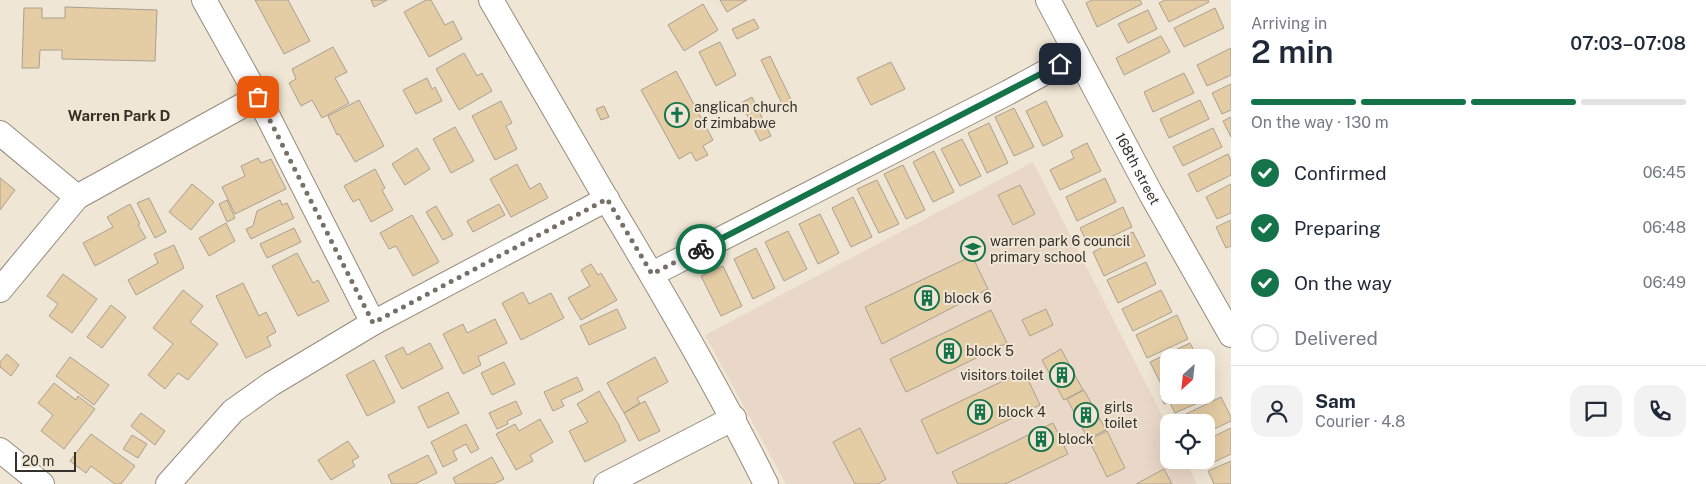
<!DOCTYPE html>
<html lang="en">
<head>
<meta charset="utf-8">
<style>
  :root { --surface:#fff; --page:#f2f2f3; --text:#1f2937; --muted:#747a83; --line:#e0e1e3; --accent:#157349 }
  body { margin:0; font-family:"Public Sans",sans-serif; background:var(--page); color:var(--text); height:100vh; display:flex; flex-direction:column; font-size:19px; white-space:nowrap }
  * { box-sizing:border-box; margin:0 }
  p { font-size:16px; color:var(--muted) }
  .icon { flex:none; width:28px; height:28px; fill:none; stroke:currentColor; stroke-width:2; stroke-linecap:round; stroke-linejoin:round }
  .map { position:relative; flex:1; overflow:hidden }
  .side { display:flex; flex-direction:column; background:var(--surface); width:475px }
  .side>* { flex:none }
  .needle { width:32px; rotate:207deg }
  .controls { position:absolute; left:1160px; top:349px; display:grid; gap:10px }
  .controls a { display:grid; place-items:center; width:55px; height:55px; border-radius:10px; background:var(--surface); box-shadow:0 5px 20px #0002; font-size:25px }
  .scale { position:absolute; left:15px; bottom:12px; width:61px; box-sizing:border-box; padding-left:5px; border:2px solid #35312a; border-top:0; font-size:14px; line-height:18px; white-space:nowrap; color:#35312a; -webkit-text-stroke:4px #f0e6d5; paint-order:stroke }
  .pin { position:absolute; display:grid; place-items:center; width:42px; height:42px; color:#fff; margin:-21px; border-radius:10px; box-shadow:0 2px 8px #0006 }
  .courier { position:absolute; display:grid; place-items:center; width:50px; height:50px; margin:-25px; border:4px solid #157349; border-radius:50%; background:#fff; color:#222; box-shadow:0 1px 6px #0007 }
  .overview em { font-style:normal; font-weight:600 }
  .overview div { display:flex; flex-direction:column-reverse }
  .overview { display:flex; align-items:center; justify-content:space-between; height:85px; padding:0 20px }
  h1 { font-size:32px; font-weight:600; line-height:38px }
  .bar { display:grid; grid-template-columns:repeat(4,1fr); gap:8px 5px; align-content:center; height:60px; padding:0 20px }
  .bar i { height:6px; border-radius:4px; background:var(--line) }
  .bar .selected { background:var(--accent) }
  .bar p { grid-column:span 4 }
  .line { display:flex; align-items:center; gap:12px; padding:0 20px; border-top:1px solid var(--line) }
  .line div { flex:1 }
  .round { display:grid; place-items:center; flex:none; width:52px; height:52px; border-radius:15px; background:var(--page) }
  ol { padding:0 20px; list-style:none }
  li { display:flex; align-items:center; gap:15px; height:55px }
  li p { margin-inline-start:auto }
  li .icon { padding:5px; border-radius:50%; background:var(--accent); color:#fff; stroke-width:4 }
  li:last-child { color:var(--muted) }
  li i { width:28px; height:28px; border:2px solid var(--line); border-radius:50% }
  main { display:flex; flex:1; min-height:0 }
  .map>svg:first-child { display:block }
  .education { fill:#e9d7c7 }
  .building { fill:#e4cca4; stroke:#aaa091 }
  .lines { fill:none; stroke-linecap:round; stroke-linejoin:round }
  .street-casing { stroke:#958b7c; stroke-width:26 }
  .street { stroke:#fff; stroke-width:24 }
  .done { stroke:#767066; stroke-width:5; stroke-dasharray:0 9 }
  .route { stroke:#157349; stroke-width:6 }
  .labels { text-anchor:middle; stroke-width:4; stroke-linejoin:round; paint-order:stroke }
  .poi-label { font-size:14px; fill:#35312a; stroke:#f0e6d5; text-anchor:start }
  .street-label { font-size:14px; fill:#35312a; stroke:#f0e6d5 }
  .neighbourhood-label { font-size:15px; font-weight:bold; fill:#383023; stroke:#f0e6d5 }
</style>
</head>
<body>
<main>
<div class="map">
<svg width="1231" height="484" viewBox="0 0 1231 484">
  <rect width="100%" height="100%" fill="#f0e6d5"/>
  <path class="education" d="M1033,162L1169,429V460H1185L1197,484H786L705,335Z"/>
  <path class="building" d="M255,0H288L310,41L284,54Z
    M371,0H387L374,7Z
    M426,0H431L445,25L453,21L462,39L429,57L404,12Z
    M720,0H747L727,12Z
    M1092,0H1140L1142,4L1097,27L1086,3Z
    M1165,0H1208L1209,2L1169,22L1159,3Z
    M703,4L718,30L684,51L668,25Z
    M65,7L157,10L155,61L62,59V50H40L39,68H22L24,8H42V18H65Z
    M1215,8L1224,28L1184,47L1174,28Z
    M1148,10L1157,29L1128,43L1118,24Z
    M754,19L759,28L737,39L732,29Z
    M1161,36L1170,52L1124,75L1116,58Z
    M720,42L736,75L716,86L699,52Z
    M333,47L347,72L335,78L349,103L322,118L312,100L301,106L289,83L296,79L292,69Z
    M1231,48V75L1207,86L1197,65Z
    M464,53L477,76L482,73L492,91L459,110L436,69Z
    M770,56L795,108L786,112L761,60Z
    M891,62L905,89L871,105L857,78Z
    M676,71L713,140L703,146L708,155L696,161L691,152L679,159L641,90Z
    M1184,73L1194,93L1153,112L1144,92Z
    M427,78L432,89L435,87L442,101L416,114L403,90Z
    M1231,84V110L1222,114L1212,93Z
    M752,97L771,136L760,141L741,103Z
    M359,100L384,146L355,162L339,134L337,135L328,116Z
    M1200,100L1209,119L1169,138L1160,119Z
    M501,101L512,123L506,126L517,149L495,160L472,116Z
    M1046,101L1063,136L1043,146L1026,111Z
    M604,106L609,117L601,120L596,109Z
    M1014,108L1034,147L1014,156L995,117Z
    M1231,117V137L1223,121Z
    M989,123L1008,163L987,173L968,133Z
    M455,127L474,161L451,173L433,139Z
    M1213,128L1222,147L1183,166L1173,147Z
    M962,139L981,176L960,186L941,149Z
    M1087,143L1101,171L1060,190L1050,170L1074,158L1071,151Z
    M417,148L430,169L405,185L392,164Z
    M934,151L954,192L933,202L913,162Z
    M1228,154L1231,161V175L1197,192L1188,174Z
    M258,158L261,163L271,159L286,189L235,214L222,187L245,176L241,166Z
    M517,164L530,189L540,183L548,198L511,217L490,179Z
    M903,165L925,210L906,219L884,174Z
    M375,169L385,188L382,190L393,210L371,222L359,199L353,202L344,186Z
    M0,178L15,190L0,210Z
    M1105,178L1116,202L1077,221L1066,197Z
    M877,180L899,224L879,233L857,189Z
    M192,184L214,202L191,230L169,212Z
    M1231,184V213L1217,219L1206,197Z
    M1020,185L1035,214L1013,225L998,195Z
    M853,197L872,237L851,247L832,208Z
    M149,198L166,232L155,238L137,203Z
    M227,200L235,218L227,222L219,204Z
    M280,200L282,205L287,203L294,218L251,239L246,229L253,226L257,211Z
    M130,204L140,224L138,225L146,238L95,266L83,243L113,227L107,217Z
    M499,204L505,215L473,232L467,221Z
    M436,206L453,235L443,240L426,212Z
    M1123,207L1132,227L1089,247L1080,228Z
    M820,214L839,253L818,264L799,224Z
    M412,215L439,262L413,276L396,246L389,249L380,233Z
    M1231,220V246L1226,248L1216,227Z
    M226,223L235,241L209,256L199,238Z
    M294,228L301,242L267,258L260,244Z
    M788,231L807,269L784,281L765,242Z
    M1133,232L1145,256L1104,276L1093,252Z
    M174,245L184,268L136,295L128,280L158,263L154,254Z
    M756,248L775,288L753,299L734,259Z
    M297,253L313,283L318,280L329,301L298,316L272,266Z
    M972,256L988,289L882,344L865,307Z
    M1146,262L1156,284L1118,303L1107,280Z
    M591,264L598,275L601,273L617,300L581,320L568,298L590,286L581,270Z
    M723,266L742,306L721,316L701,276Z
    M63,274L97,299L72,333L49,316L58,304L47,296Z
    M243,283L259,316L266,312L276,332L267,337L271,346L246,358L216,296Z
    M183,290L203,306L190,322L218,344L188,380L178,373L165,389L148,375L173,344L153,328Z
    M1161,290L1172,312L1133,331L1122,309Z
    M523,292L529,304L551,293L564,318L521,340L502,303Z
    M111,305L126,317L102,348L87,337Z
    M617,309L626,328L589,345L580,326Z
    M1046,309L1053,325L1030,336L1022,320Z
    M991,310L1007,343L906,392L890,359Z
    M1177,315L1188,339L1147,358L1136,335Z
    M495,319L507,343L478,357L481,365L463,374L443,334L463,324L467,333Z
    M430,343L443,368L402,389L385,356L403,347L407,355Z
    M1190,343L1198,358H1169V383L1162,386L1150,362Z
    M1061,349L1083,390L1064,400L1042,360Z
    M7,354L19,365L11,376L0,367V362Z
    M70,357L109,385L94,405L56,376Z
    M655,357L668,382L637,398L640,403L624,413L607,383Z
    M374,360L395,402L367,416L346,375Z
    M504,362L515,384L492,395L481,373Z
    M1024,371L1040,405L937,454L921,420Z
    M577,377L583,390L561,400L564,406L553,411L544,392Z
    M54,383L76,400L78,396L95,409L64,449L41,431L53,415L38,403Z
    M1084,390L1106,430L1088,439L1067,399Z
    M1169,390V395H1176L1177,398L1164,404L1160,395Z
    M599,391L620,427H619L626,441L585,462L569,431L588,422L577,404Z
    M448,392L459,413L428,428L418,407Z
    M1187,395H1197L1200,402L1175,413L1170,403Z
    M1221,397L1231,417V421L1206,433V422H1180L1178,418Z
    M516,401L522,414L507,421L508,424L497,429L489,413Z
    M645,401L660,431L639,441L624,413Z
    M141,413L165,431L155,445L131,426Z
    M540,419L553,442L530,455L533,461L516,470L496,434L515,424L519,431Z
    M1053,423L1068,454L1005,484H958L952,472Z
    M466,424L479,449L471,453L466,444L453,451L457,460L443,467L431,442Z
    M860,428L886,479L878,484H855L833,442Z
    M1231,428V454L1204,467L1201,460H1206V440Z
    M1107,431L1125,468L1107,477L1089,440Z
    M91,434L135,466L121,484H115L91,466L86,473L70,461Z
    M132,435L147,444L138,458L123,449Z
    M348,441L359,457L352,461L355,466L331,480L318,460Z
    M428,455L437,473L415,484H392L388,475Z
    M492,457L504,479L494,484H456L453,478Z
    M1231,461V484H1214L1208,471Z
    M1164,469L1172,484H1136Z"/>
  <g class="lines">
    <defs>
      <g id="street">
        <path d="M204,0L258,97L373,323"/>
        <path d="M491,0C530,67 568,134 607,200C663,293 718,387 766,484"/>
        <path id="s1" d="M1048,0L1151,194L1231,335"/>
        <path d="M0,133L77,197"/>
        <path d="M652,274L1009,92L1077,55"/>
        <path d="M0,290L77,197L258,97"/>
        <path d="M0,450L42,484"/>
        <path d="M168,484L233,411L271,384L373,323L607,199"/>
        <path d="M606,484L734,418"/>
      </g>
    </defs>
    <use href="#street" class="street-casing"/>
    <use href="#street" class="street"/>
  </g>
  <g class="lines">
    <path class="done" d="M258,97L373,323L607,199L652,274L701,249"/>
    <path class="route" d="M701,249L1060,64"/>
  </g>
  <defs>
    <symbol id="church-ring" viewBox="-11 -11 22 22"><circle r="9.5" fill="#f0e6d5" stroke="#157349" stroke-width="1.5"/><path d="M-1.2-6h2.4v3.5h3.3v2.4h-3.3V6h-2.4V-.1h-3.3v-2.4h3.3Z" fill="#157349"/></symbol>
    <symbol id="school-ring" viewBox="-11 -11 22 22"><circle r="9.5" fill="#f0e6d5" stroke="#157349" stroke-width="1.5"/><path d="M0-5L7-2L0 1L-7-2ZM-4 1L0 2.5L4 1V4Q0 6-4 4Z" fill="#157349"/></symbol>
    <symbol id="building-ring" viewBox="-11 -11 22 22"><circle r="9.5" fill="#f0e6d5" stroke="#157349" stroke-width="1.5"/><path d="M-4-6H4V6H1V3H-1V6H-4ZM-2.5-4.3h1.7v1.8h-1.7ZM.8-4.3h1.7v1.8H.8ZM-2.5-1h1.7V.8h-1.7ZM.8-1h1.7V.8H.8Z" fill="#157349"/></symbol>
  </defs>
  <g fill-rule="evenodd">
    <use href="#church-ring" x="663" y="101" width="28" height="28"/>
    <use href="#school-ring" x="959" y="235" width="28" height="28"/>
    <use href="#building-ring" x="913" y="284" width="28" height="28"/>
    <use href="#building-ring" x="935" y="337" width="28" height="28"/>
    <use href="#building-ring" x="1048" y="361" width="28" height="28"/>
    <use href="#building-ring" x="966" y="398" width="28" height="28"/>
    <use href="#building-ring" x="1072" y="401" width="28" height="28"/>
    <use href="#building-ring" x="1027" y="425" width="28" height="28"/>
  </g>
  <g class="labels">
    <g class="poi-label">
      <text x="694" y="112">anglican church<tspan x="694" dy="16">of zimbabwe</tspan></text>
      <text x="990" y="246">warren park 6 council<tspan x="990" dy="16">primary school</tspan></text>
      <text x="944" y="303">block 6</text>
      <text x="966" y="356">block 5</text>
      <text x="1044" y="380" text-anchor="end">visitors toilet</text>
      <text x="1104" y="412">girls<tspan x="1104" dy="16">toilet</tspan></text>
      <text x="998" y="417">block 4</text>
      <text x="1058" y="444">block</text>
    </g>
    <g class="street-label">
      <text dy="5" stroke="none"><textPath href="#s1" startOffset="191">168th street</textPath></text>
    </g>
    <g class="neighbourhood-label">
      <text x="119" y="121">Warren Park D</text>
    </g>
  </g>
</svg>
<div class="controls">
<a><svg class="needle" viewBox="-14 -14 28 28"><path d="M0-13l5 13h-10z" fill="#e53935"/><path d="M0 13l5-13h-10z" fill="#747a83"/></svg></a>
<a><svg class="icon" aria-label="locate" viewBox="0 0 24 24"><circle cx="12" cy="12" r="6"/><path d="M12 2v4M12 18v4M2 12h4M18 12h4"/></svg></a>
</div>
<div class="scale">20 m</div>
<div class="pin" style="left:258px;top:97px;background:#ea580c"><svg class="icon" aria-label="bag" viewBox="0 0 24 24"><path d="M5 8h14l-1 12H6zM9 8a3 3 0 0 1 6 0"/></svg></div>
<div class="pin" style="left:1060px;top:64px;background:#1f2937"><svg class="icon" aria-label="home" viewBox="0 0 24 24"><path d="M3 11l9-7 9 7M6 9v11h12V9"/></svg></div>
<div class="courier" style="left:701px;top:249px"><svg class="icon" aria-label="bike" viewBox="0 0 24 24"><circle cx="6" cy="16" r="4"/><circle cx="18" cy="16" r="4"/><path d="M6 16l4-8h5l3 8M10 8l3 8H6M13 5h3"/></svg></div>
</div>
<section class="side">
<div class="overview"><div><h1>2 min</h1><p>Arriving in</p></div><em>07:03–07:08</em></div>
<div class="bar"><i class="selected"></i><i class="selected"></i><i class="selected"></i><i></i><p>On the way · 130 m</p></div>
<ol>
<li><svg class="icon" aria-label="check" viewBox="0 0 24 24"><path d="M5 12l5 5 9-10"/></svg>Confirmed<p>06:45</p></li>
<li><svg class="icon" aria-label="check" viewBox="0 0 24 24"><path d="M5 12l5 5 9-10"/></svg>Preparing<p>06:48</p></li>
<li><svg class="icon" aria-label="check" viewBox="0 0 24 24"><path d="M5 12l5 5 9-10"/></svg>On the way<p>06:49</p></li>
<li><i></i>Delivered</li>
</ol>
<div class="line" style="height:90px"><a class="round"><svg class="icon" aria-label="person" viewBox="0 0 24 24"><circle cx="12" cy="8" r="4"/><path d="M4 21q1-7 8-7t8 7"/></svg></a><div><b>Sam</b><p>Courier · 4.8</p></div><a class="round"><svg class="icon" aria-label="chat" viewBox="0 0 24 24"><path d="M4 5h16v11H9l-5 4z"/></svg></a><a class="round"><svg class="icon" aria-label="phone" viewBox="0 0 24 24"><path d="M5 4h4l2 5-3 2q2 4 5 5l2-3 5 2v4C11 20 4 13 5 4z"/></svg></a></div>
</section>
</main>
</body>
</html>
